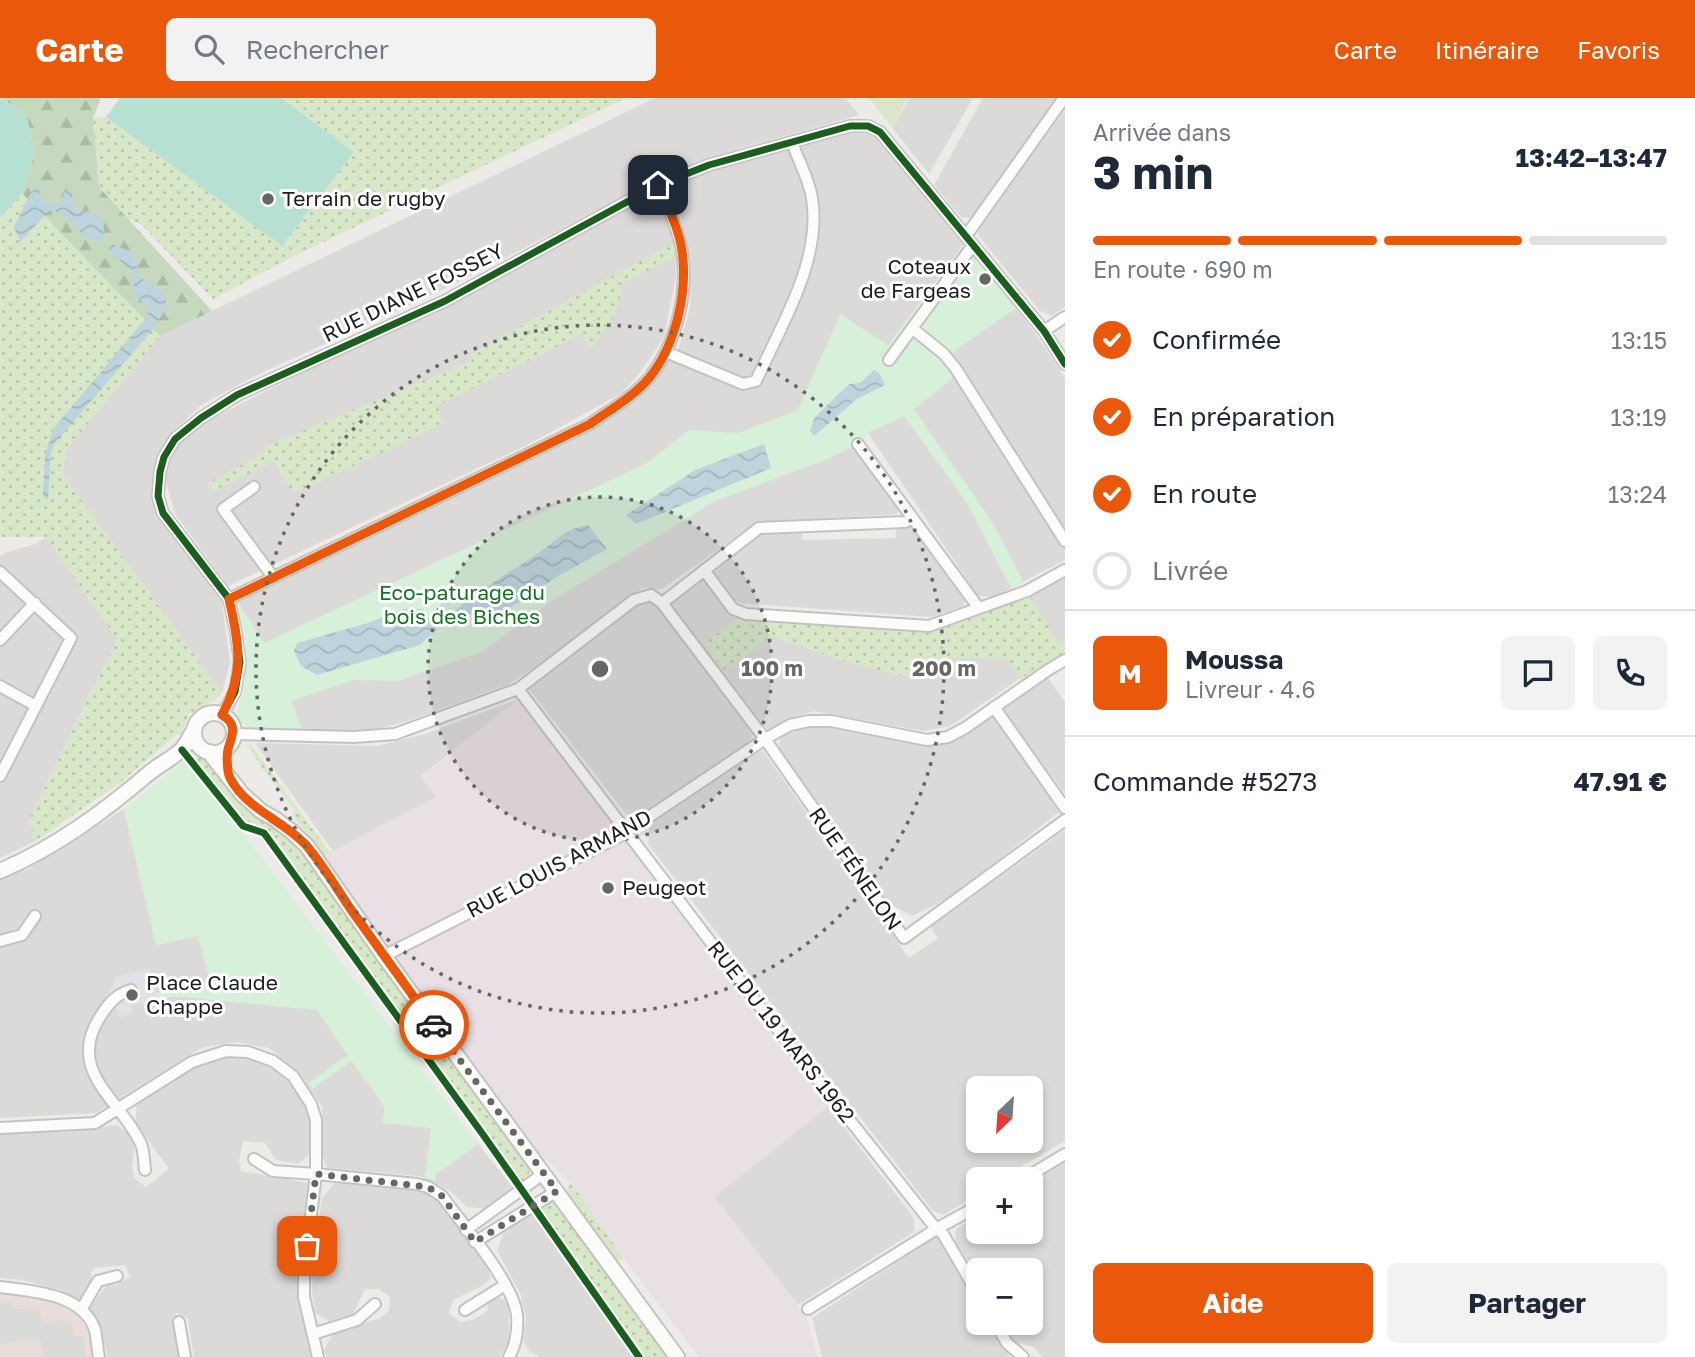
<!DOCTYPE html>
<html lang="fr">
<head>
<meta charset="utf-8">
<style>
  :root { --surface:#fff; --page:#f2f2f3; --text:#1f2937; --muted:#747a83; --line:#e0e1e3; --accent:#ea580c }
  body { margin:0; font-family:"Golos Text",sans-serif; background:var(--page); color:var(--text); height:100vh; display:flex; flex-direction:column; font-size:26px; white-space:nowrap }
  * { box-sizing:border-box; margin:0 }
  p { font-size:23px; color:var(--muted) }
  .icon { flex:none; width:38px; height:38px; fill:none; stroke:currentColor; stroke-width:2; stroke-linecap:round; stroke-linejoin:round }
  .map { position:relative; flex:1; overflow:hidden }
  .sheet { display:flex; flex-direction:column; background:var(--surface); width:630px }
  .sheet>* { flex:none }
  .needle { width:46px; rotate:205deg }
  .fabs { position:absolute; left:966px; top:978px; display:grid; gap:14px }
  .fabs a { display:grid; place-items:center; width:77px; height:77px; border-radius:10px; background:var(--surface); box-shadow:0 4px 10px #0003; font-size:35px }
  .pin { position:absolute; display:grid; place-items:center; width:60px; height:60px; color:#fff; margin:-30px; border-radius:14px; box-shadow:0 4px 10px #0006 }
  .courier { position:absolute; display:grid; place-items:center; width:70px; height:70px; margin:-35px; border:5px solid #ea580c; border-radius:50%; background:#fff; color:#222; box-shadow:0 2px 9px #0007 }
  .headline em { font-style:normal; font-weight:700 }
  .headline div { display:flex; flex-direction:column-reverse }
  .headline { display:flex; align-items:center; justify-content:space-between; height:119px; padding:0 28px }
  h1 { font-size:46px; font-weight:700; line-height:52px }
  .bar { display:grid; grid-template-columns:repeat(4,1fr); gap:10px 7px; align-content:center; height:84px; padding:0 28px }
  .bar i { height:9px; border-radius:5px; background:var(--line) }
  .bar .current { background:var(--accent) }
  .bar p { grid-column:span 4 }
  .line { display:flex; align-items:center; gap:18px; padding:0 28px; border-top:2px solid var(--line) }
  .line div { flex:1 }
  .round { display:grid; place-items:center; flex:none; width:74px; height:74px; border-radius:10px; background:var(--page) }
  ol { padding:0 28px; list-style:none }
  li { display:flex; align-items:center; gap:21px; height:77px }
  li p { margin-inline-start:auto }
  li .icon { padding:7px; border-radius:50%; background:var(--accent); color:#fff; stroke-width:4 }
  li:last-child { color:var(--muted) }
  li i { width:38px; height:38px; border:4px solid var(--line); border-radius:50% }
  .button { display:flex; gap:14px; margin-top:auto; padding:14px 28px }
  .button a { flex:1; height:80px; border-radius:10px; background:var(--accent); color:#fff; font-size:28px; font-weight:700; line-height:80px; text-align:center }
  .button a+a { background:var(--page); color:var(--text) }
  header { display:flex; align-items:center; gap:42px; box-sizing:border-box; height:98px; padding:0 35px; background:var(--accent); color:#fff }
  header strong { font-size:33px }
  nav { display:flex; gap:38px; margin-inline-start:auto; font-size:24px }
  .search { width:490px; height:63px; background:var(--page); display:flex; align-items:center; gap:18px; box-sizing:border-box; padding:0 24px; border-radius:10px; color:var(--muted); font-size:26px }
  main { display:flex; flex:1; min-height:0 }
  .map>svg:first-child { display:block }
  .residential { fill:#dbdad8; fill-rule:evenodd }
  .commercial { fill:#e9ddd9 }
  .industrial { fill:#e9e0e5 }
  .religious { fill:#dadad8 }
  .grass { fill:url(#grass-dots) }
  .forest { fill:url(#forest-firs) }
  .park { fill:#d7f0d9 }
  .garden { fill:#d7e7c8 }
  .pitch { fill:#b6e0d1 }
  .plaza { fill:#e2e1e5 }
  .water { fill:url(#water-waves) }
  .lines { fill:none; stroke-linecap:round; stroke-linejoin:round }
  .minor-casing { stroke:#c3c3c1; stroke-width:14 }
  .tertiary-casing { stroke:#c3c3c1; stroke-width:18 }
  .minor { stroke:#fcfcfb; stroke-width:10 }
  .tertiary { stroke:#fcfcfb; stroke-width:14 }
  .cycleway-casing { stroke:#fff; stroke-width:11 }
  .cycleway { stroke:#1b5e20; stroke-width:7 }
  .done { stroke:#666664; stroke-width:7; stroke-dasharray:0 12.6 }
  .route { stroke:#ea580c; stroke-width:9 }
  .ring { fill:none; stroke:#666664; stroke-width:3.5; stroke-dasharray:3.5 7 }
  .poi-dot { fill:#666664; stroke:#fff; stroke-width:2.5 }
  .labels { text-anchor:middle; stroke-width:6; stroke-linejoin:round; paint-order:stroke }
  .poi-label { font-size:21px; fill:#1e1e1e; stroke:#fff; text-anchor:start }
  .street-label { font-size:21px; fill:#1e1e1e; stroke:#fff }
  .park-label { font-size:21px; fill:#147424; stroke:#fff }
  .centre { fill:#666664; stroke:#fff; stroke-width:3.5 }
  .ring-label { font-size:21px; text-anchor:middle; font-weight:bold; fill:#666664; stroke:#fff; stroke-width:6; stroke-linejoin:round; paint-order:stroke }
</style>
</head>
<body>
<header>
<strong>Carte</strong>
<div class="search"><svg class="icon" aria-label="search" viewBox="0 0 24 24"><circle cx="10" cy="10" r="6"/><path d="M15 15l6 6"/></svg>Rechercher</div>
<nav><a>Carte</a><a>Itinéraire</a><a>Favoris</a></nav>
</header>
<main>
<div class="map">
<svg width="1065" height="1259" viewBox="0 0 1065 1259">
  <defs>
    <pattern id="grass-dots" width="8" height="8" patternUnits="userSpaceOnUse" patternTransform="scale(1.75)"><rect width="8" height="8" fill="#d7e7c8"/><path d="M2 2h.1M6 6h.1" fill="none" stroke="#b8c6ab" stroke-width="1.8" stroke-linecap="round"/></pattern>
    <pattern id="forest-firs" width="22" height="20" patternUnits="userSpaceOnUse" patternTransform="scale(1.75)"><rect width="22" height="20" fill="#c6d9be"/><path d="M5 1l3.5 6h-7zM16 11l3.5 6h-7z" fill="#aabaa3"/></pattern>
    <pattern id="water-waves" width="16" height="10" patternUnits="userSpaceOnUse" patternTransform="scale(1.75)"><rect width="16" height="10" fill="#bdd4dc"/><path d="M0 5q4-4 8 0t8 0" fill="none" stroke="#a2b6bc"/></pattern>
  </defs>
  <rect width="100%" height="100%" fill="#ecebe7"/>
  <path class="residential" d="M655,0H845L859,17L735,52L678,71L442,192L259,276L201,307L174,333L158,360L154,388L161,419L221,498L230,564L222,595L63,377L65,353L160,238Z
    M983,0H1056L973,119L962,120L934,87Z
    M1065,12V209L1052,218L1040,213L978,137L980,128Z
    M859,31L874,36L960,140L1033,232L1065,280V462L993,499L978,498L868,335L856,347L900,404L897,416L757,424L662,491L642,490L552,558L509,586L408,623L362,635L250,631L236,620L245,591L248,546L238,504L596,330L657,280L679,249L690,210L691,161L677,103L663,107L674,135L676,178L664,239L639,276L622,295L531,345L228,488L175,416L164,377L176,347L203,325L671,89L708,72L838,35Z
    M896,428H913L965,500L963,508L931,519L738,505L714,475L761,435L801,432L802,442L896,440Z
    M46,439L117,541L29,721L36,743L0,760V459L5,455L35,446Z
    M1065,477V553L1044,564L950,628L923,633L813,613L767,631L670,507L703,482L724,508L737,519L898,532H936L1018,502Z
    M653,503L752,636L750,644L644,717L629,720L529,591L640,505Z
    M1048,580L1065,604V696L1001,609Z
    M519,601L421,678L437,699L333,753L255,645L377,648L425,636Z
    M994,618L1060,713L953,798L912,818L884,803L779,653L780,638L809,625L938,644L972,632Z
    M763,653L909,860L938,840L931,829L1065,732V1043L1000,1081L978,1082V1095L944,1117L933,1113L648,746L649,730L657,722L758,654ZM978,990H1031V1043H978Z
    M124,711L156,847L198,837L210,884L157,895L158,902L174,898L317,912L348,957L309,985L312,990L352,963L384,1008L431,1030L436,1076L478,1046L515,1092L487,1111L467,1109L450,1093L420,1078L327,1070L322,1057V1009L299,974L269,950L237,944L203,949L95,1015L0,1020V779L28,771Z
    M220,958L247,959L277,973L297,993L311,1023L309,1057L298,1066L276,1062L265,1045L243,1043L239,1062L241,1073L308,1085L296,1177L303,1223L314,1259H194L188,1220L176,1215L175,1237H179L182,1259H108L103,1240L90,1209L108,1186L116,1187L130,1179L125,1167L94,1170L91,1174V1189L86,1197L78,1201L61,1192L22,1182L0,1180V1036L74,1033L117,1027L128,1035L134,1049L132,1068L134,1080L146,1089L169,1071L135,1024L137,1007L201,964Z
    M828,1008L914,1120V1134L798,1207L714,1099Z
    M1063,1066L1065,1067V1259H1042L1034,1249L1014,1244L1003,1225H1031V1172H978V1183L955,1143L956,1131L978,1117V1134H1031V1084Z
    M335,1085L419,1093L437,1099L486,1166L491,1180L484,1187L453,1202L449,1215L460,1224L473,1222L487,1213L489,1200L499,1199L509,1206V1243L500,1259H327L324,1252L333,1235L380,1220L389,1213L390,1199L379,1191H365L353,1216L329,1223L315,1215L312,1192L315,1148L322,1100Z
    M531,1114L537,1117L635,1259H540L530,1254L523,1243L526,1220L521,1197L497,1153L503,1136Z
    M940,1136L978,1203V1225H991L1010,1259H822L812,1220Z"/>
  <path class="commercial" d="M0,1195L35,1198L74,1213L91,1237L93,1259H0Z"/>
  <path class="industrial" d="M519,601L754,915L828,1008L714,1099L807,1220L817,1259H699L624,1161L570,1084L532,1048L323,758L436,699L421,679Z"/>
  <path class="religious" d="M909,0H973L929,76L893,31Z
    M567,567L603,612L616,622L598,652L590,642L582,646L540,591Z
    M11,1204L13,1211L39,1209L42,1224L71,1222L74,1238H83L86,1259H43L40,1240L0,1246V1206Z"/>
  <path class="grass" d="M281,0H626L294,158L213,201L142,127L128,121L99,89L93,20L106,19L282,148L354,54Z
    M22,95L160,238L65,353L63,377L222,595L215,602L189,616L181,637L177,636L121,684L36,743L29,721L117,541L46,439H0V122Z
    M675,144V159L621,186C621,212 608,230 591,250L580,237L437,308L445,325L293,396L274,363L214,393L208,385L266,354L264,349L473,262L470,256Z
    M1031,498L1058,546L1065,542V555L1020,581L1006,560L952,559L912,580L842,563L772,538L724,572L705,545L737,519L898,532H936Z
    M247,647H251L330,754L323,758L292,716L295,713L255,660L256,659Z
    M192,659L205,660L294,743L529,1066V1077L521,1087L264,731L242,723Z
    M570,1084L624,1161L615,1163L567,1098V1092Z
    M550,1103L557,1106L668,1259H643L537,1108Z"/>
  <path class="forest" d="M1,0H101L93,20L99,89L212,213L160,238L22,95L35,53L26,16Z"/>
  <path class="park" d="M964,145L1016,210L953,254L952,281L914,311L992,424L1023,483L1011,490L967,405L904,318L868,335L856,347L828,361L715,403L553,502L482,554L398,583L354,582L291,603L303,633L250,631L236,620C251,573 249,551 238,504L264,545L647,365L689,332L738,335L798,312L840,216L888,247Z
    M187,661L478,1046L436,1076L435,1084L425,1079L431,1030L383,1025L384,1008L352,963L312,991L309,985L348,957L317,912L174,898L158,902L156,895L210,883L198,838L156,847L124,711Z"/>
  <path class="garden" d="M869,0H907L893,31Z"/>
  <path class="pitch" d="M0,0L26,16L35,53L22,95L0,121Z
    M120,0H281L354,54L282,148L106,19Z"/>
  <path class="plaza" d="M150,871L158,902L131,908L132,916L120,919L117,911L112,913L101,905L115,884L114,879Z"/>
  <path class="water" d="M36,89L39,90L41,101L51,108L59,107L66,91L71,92L74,111C94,115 109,113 102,142L86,140L65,117L50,112L20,144L14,129L31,94Z
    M112,146L132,154L141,180L160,191L166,198V210L154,230L55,345L51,355L48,402L43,398L45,357L53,331L145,221L148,214L147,208L134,197V175L111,155L109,150Z
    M874,272L879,275L885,287L857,301L814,338L810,333L815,319L849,286L860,285Z
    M764,346L771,370L636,426L626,417L695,372Z
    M588,427L607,451L560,477L505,513L459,517L456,512C481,490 510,475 537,456C559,441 560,433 588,427Z
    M403,511H423L437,531L420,547L317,577L301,568L294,553L297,545L368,525Z"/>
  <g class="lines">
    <defs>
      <path id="minor" d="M966,138L1064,0
        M913,231L944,256L956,271L1065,443
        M1044,233L1065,219
        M666,254L743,286L756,283C781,227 822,163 812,100C809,81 798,62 792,44
        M889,262L973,147
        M858,346L978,509
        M254,389L223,411L273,479
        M704,472L733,511L746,516L929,528L1027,493L1065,472
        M0,474L71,540L0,678
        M229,501L590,326C610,312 633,299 649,280C676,247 689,194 682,153C678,130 667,108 658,87
        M662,505L759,430L905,424L912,419
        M0,542L35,505
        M0,588L36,608
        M518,591L760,909L933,1127L943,1136L978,1196
        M994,609L1065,710
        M222,617L235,594L240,564L236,534L229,501L163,415L158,398L160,374L164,359L175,341L201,320L237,297L445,203L658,87L709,67L850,28H868L880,34L1044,233L1065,266
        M234,636L354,639L395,636L518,591L634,502L651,497L662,505L765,641L904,840L1065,722
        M0,843L22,837L35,818
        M384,858L622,737L765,641L790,627L809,623H831L927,642L948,639L965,630L1048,572L1065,562
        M131,892C116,896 108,906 100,919C65,973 121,1002 141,1046C144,1053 144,1064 145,1072
        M0,1030L95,1025L192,964L226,953L248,954L273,963L293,978L311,1006L316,1022V1076L273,1073L254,1061
        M1022,1082L1065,1056
        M466,1132L544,1075
        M475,1144L557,1093
        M0,1189C31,1193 83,1195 95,1232C97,1240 97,1250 99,1259
        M808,1211L938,1130L978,1108
        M81,1212L98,1183L117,1178
        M465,1212L505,1187
        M179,1224L185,1259
        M995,1225L1007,1245L1023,1259
        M313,1236L357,1222L375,1206
        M318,1259L304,1199V1175L316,1076L417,1086L428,1089L442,1098C462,1126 513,1184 517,1217C518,1231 516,1247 509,1259"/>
      <path id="tertiary" d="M194 635a20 20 0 1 1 40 0a20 20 0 1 1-40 0Z
        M209,654L242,696L261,713L275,721L292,734L307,748L384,858L677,1259
        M0,773C56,749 102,715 148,676C157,668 176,658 182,651C187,646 190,638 194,632"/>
    </defs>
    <use href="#minor" class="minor-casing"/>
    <use href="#tertiary" class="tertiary-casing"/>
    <use href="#minor" class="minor"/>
    <use href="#tertiary" class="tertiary"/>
    <defs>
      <path id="cycleway" d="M222,617L235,594L240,564L236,534L229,501L163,415L158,398L160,374L164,359L175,341L201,320L237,297L445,203L658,87L709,67L850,28H868L880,34L1044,233L1065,266
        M182,652L243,728L264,735L484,1038L639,1259"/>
    </defs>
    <use href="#cycleway" class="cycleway-casing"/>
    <use href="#cycleway" class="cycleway"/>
  </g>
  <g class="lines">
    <path class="done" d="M307,1148L316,1076L428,1089L442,1098L475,1144L557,1093L434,927"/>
    <path class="route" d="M434,927C407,889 379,851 352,813C337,791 323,767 306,747C283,722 246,711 230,680C227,674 226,655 229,648C233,635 237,626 222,617C245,575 239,545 229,501L590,326C610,312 633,299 649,280C676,247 688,194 682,153C679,130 667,108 658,87"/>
  </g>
  <circle cx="600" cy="571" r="172" fill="#666664" fill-opacity=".12"/>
  <g class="ring">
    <circle cx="600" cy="571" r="172"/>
    <circle cx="600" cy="571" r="344"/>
  </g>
  <g class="poi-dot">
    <circle cx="268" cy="101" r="7"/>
    <circle cx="985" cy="181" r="7"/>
    <circle cx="608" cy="790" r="7"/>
    <circle cx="132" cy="897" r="7"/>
  </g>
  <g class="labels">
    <g class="poi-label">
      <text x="282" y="108">Terrain de rugby</text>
      <text x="971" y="176" text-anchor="end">Coteaux<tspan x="971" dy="24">de Fargeas</tspan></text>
      <text x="622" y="797">Peugeot</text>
      <text x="146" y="892">Place Claude<tspan x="146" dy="24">Chappe</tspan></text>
    </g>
    <g class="street-label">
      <text transform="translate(413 195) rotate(-26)" y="7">RUE DIANE FOSSEY</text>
      <text transform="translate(559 766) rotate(-28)" y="7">RUE LOUIS ARMAND</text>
      <text transform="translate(855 771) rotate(55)" y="7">RUE FÉNELON</text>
      <text transform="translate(781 934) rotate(52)" y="7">RUE DU 19 MARS 1962</text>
    </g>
    <g class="park-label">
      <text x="462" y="502">Eco-paturage du<tspan x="462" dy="24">bois des Biches</tspan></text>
    </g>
  </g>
  <circle cx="600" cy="571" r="10" class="centre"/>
  <g class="ring-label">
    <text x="772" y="578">100 m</text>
    <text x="944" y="578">200 m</text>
  </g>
</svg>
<div class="fabs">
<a><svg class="needle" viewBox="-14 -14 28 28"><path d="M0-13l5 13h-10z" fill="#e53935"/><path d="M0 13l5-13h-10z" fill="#747a83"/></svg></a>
<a>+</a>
<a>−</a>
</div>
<div class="pin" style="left:307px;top:1148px;background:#ea580c"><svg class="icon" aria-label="bag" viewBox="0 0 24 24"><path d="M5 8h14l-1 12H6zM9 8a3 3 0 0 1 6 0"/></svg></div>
<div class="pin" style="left:658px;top:87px;background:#1f2937"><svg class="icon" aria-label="home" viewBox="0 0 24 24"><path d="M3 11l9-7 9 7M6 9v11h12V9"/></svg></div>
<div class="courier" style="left:434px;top:927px"><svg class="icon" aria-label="car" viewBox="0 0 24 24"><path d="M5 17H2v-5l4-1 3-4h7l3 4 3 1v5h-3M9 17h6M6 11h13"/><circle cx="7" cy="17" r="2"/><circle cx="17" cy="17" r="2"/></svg></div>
</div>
<section class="sheet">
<div class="headline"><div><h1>3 min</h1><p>Arrivée dans</p></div><em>13:42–13:47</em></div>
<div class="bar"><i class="current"></i><i class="current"></i><i class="current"></i><i></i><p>En route · 690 m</p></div>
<ol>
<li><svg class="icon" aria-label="check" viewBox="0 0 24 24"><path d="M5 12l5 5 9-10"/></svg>Confirmée<p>13:15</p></li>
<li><svg class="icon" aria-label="check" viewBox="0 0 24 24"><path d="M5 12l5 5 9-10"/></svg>En préparation<p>13:19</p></li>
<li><svg class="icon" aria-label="check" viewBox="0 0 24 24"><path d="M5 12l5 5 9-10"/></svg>En route<p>13:24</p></li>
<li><i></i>Livrée</li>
</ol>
<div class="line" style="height:126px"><b class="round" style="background:var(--accent);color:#fff">M</b><div><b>Moussa</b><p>Livreur · 4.6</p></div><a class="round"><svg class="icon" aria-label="chat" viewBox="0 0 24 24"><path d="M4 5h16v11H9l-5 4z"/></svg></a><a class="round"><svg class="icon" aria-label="phone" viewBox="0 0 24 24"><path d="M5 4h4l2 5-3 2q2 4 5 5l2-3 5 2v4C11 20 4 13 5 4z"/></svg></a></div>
<div class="line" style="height:91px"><div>Commande #5273</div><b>47.91 €</b></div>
<div class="button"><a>Aide</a><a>Partager</a></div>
</section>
</main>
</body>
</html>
